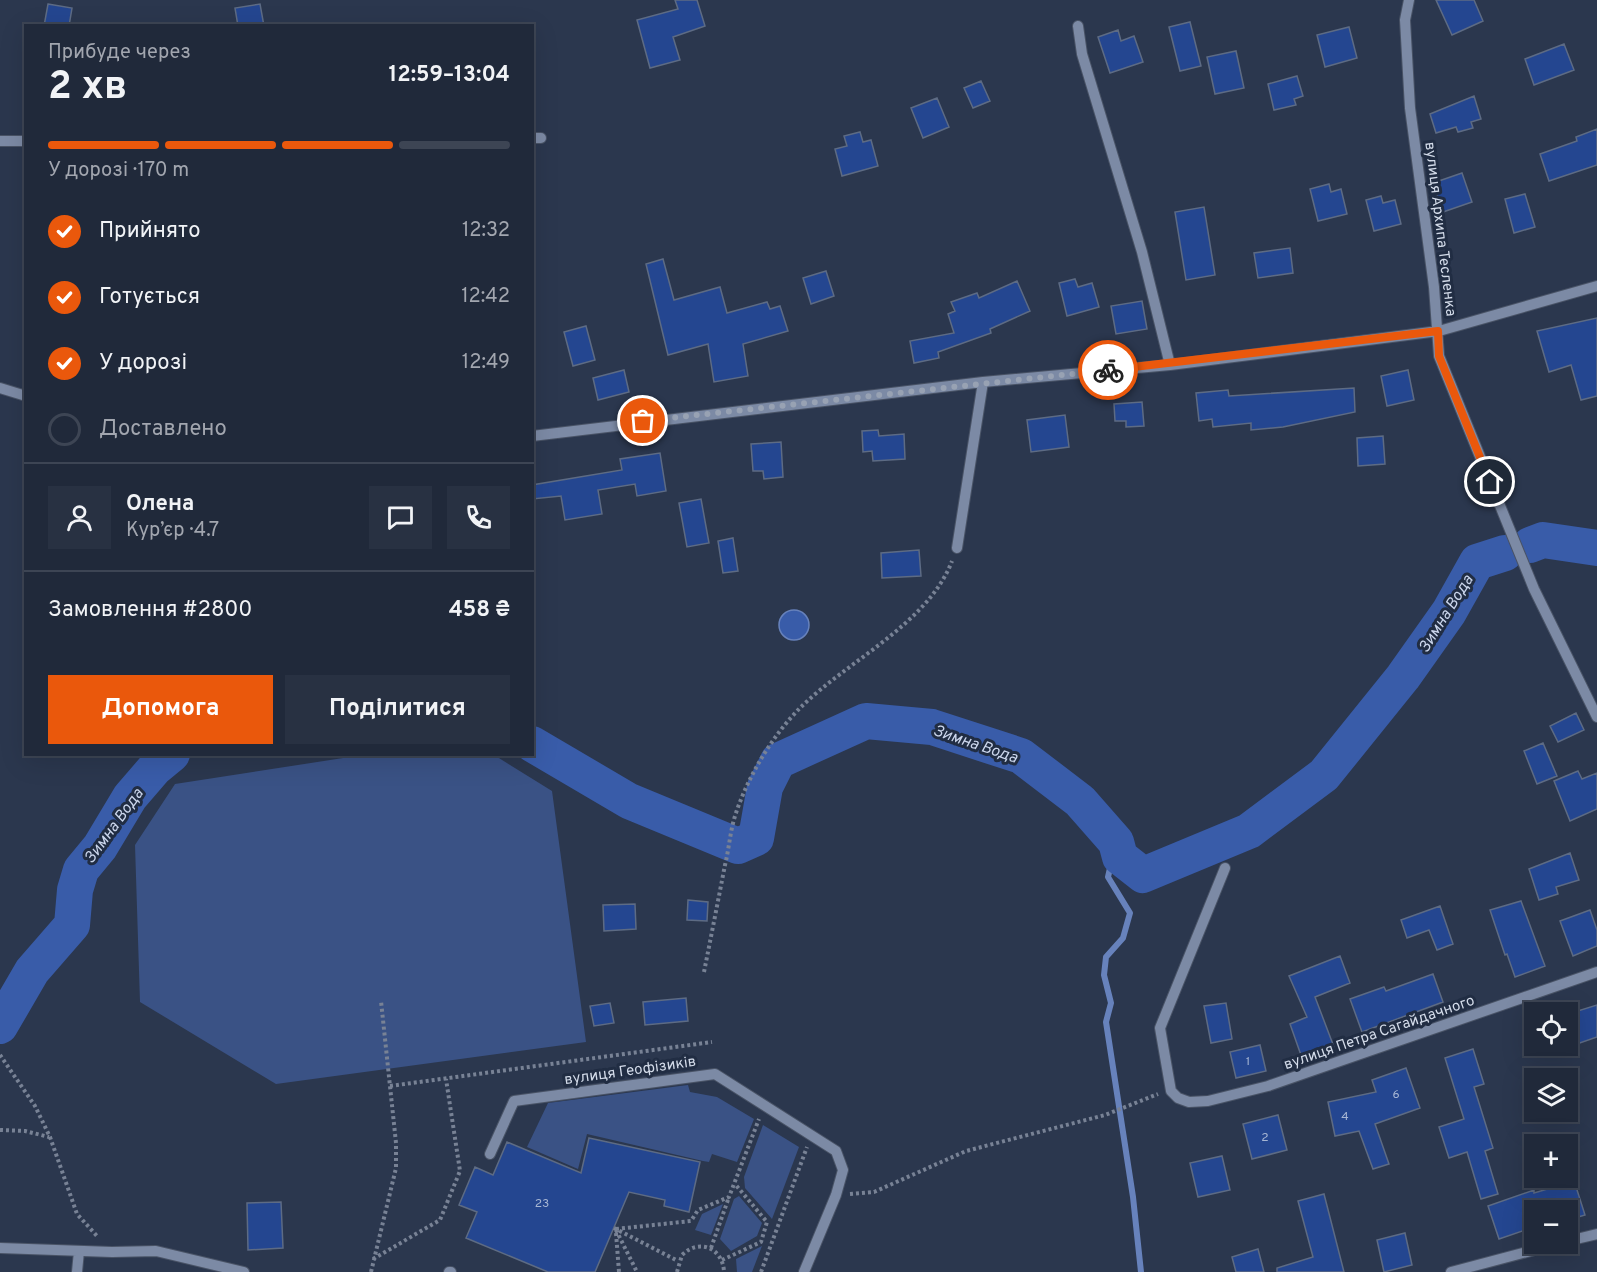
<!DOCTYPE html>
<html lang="uk">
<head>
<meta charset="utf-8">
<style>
  :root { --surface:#20293a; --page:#283142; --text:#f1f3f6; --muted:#a2a6af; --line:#3d4554; --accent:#ea580c }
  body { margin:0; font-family:Overpass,sans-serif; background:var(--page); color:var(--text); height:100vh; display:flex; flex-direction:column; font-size:22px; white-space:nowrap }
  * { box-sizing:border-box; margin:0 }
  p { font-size:20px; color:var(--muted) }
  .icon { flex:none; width:33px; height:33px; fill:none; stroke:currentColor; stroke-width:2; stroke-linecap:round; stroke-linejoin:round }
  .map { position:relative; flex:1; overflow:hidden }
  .side { position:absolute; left:24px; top:24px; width:510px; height:732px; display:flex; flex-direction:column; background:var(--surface); border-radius:0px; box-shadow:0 6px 24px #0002,0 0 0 2px var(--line) }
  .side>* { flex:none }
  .buttons { position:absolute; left:1524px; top:1002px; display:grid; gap:12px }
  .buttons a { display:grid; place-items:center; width:54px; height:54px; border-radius:0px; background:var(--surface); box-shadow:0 6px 24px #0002,0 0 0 2px var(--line); font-size:30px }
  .pin { position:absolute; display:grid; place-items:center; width:51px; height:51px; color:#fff; margin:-26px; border:3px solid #fff; border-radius:50%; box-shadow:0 2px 6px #0007 }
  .courier { position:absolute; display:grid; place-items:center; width:60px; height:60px; margin:-30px; border:4px solid #ea580c; border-radius:50%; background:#fff; color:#222; box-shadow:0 2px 8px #0007 }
  .headline em { font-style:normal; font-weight:700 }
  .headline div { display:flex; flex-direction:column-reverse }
  .headline { display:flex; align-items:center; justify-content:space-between; height:102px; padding:0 24px }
  h1 { font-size:39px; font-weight:700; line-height:45px }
  .bar { display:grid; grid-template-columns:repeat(4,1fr); gap:9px 6px; align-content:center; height:72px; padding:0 24px }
  .bar i { height:8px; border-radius:4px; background:var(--line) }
  .bar .selected { background:var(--accent) }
  .bar p { grid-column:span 4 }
  .line { display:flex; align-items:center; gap:15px; padding:0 24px; border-top:2px solid var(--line) }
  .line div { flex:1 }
  .round { display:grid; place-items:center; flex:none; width:63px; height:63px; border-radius:0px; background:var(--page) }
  ol { padding:0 24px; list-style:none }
  li { display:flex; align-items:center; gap:18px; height:66px }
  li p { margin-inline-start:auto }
  li .icon { padding:6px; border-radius:50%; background:var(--accent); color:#fff; stroke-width:4 }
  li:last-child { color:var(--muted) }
  li i { width:33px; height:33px; border:3px solid var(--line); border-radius:50% }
  .cta { display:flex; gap:12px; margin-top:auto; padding:12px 24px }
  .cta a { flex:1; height:69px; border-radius:0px; background:var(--accent); color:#fff; font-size:24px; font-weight:700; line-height:69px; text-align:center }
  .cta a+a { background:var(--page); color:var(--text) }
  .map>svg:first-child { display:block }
  .green { fill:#3a5285 }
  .water { fill:#395ca9; stroke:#6782bc; stroke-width:1.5 }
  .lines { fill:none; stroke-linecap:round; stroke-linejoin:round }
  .stream { stroke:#6782bc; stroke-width:6 }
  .river { stroke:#395ca9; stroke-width:36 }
  .building { fill:#244690; stroke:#5d6b84; stroke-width:1.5 }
  .minor-casing { stroke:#495366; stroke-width:12 }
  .path { stroke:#788295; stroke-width:4; stroke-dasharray:3 3; stroke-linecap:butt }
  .minor { stroke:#7c8aa5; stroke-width:10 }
  .done { stroke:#98a2b3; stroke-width:6; stroke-dasharray:0 10.8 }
  .route { stroke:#ea580c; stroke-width:8 }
  .labels { text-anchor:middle; stroke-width:6; stroke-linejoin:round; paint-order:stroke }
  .number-label { font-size:12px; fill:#a7b6d3 }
  .street-label { font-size:15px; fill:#d3dbe9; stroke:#212d43 }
  .water-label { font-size:16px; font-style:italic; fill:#ccd7ed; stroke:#212d43 }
</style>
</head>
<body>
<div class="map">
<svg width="1597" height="1272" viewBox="0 0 1597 1272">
  <rect width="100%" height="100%" fill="#2b374e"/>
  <path class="green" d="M369,754L494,755L552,791L586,1042L276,1084L140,1002L135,845L175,784Z
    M688,1085L690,1092L717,1097L754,1119L737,1162L712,1154L709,1162L703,1161L587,1134L578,1169L527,1147L548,1103Z
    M763,1125L799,1147L772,1219L745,1188L744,1177Z
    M739,1196L762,1223L757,1236L731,1251L720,1239L734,1199Z
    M723,1204L711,1235L695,1230L702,1214Z
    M762,1246L752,1272H737L736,1259Z"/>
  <path class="water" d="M779 625a15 15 0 1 1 30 0a15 15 0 1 1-30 0Z"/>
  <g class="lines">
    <path class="stream" d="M1116,842L1108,877L1130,913L1123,938L1106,957L1104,975L1111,1003L1106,1022L1133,1197L1141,1272"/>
    <path class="river" d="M1530,545L1543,540L1597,548
      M532,744L629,801L738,846L756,838L765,787L778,761L866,721L932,727L1021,756L1080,801L1116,842L1120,857L1143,875L1249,831L1324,775L1403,677L1449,612L1477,562L1505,553
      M0,1026L32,971L72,925L75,890L81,870L100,847L130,797L155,768L172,754"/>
  </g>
  <path class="building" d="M675,0H697L705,26L673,37L680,60L650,68L637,20L678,9Z
    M1436,0H1474L1483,21L1452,35Z
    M48,4L72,8L69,26H44Z
    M260,4L264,26H238L235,8Z
    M1190,22L1201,66L1180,71L1169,27Z
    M1349,27L1357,58L1325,67L1317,35Z
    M1118,30L1121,41L1134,36L1143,62L1110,73L1098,37Z
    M1564,44L1574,70L1534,85L1525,59Z
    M1236,51L1244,88L1215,94L1207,57Z
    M1297,76L1303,96L1294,99L1296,105L1274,110L1268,84Z
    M981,81L990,101L973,108L964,88Z
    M1474,96L1481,119L1471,122L1473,128L1458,132L1456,127L1436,133L1430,114Z
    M937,98L949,127L923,138L911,108Z
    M1597,129V165L1549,181L1540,154L1577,141L1576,137Z
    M860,132L863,142L871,140L878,166L842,176L835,149L847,146L844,136Z
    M1462,173L1472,202L1443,212L1433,183Z
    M1329,184L1331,192L1341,189L1347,214L1318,221L1310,189Z
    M1525,194L1535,227L1514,233L1505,199Z
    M1381,196L1383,203L1395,200L1401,224L1374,231L1366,200Z
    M1204,207L1215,275L1186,280L1175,212Z
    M1290,248L1293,273L1258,278L1254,253Z
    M663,259L674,300L720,287L727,313L767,302L770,309L780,306L788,331L743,344L748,376L714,382L708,344L668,355L646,264Z
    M826,271L834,296L811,304L803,278Z
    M1075,279L1078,287L1092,283L1099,307L1067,316L1059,283Z
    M1017,281L1030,311L990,329L991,333L938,352L939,358L914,363L910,341L954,333L948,314L955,311L951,302L977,293L979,298Z
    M1142,301L1147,329L1116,334L1111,306Z
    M1597,318V396L1581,400L1571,365L1549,372L1537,331Z
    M586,326L595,360L573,366L564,332Z
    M624,370L629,392L598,400L593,378Z
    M1408,370L1414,400L1387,406L1381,376Z
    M1354,388L1355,412L1283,427L1251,430V423L1213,427L1212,419L1199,421L1196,393L1228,390L1229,396Z
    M1142,402L1144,426L1126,427V421H1115L1114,404Z
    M1065,415L1069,447L1031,452L1027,420Z
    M878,430L879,436L904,434L905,459L873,461L872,451L863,452L862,431Z
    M1383,436L1385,464L1358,466L1357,438Z
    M781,442L783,477L764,479L763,471H753L751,444Z
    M660,453L666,491L637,496L635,484L598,490L602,514L565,520L561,496L532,499V485L622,470L620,459Z
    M701,499L709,543L687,547L679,503Z
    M733,538L738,571L723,573L718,541Z
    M919,550L921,576L882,578L881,553Z
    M1576,713L1584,730L1558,742L1550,726Z
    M1543,743L1557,776L1537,784L1524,751Z
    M1578,771L1582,779L1597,773V809L1570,821L1554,781Z
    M1570,853L1579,880L1556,887L1558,894L1539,900L1529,869Z
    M688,900L708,902L707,921L687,920Z
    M1521,901L1545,966L1515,977L1507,954L1505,955L1490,910Z
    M635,904L636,929L604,931L603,905Z
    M1440,906L1453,944L1437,950L1429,930L1407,938L1401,920Z
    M1590,910L1597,930V946L1573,956L1560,921Z
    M1340,956L1350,983L1315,997L1334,1047L1302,1058L1290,1024L1307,1017L1289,976Z
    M1433,974L1443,1002L1362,1032L1350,999L1384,987L1386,991Z
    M686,998L688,1021L645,1025L643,1002Z
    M610,1003L614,1023L594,1026L590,1006Z
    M1226,1003L1232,1039L1211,1043L1204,1006Z
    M1597,1005V1037L1571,1046L1568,1035V1014Z
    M1260,1045L1266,1071L1236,1078L1230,1052Z
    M1473,1049L1484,1084L1474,1087L1493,1148L1485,1151L1498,1194L1481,1199L1467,1152L1449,1158L1439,1127L1464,1119L1445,1058Z
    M1406,1068L1420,1108L1375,1124L1389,1164L1373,1169L1359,1131L1335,1136L1328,1102L1376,1092L1372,1080Z
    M1278,1115L1287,1150L1252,1159L1243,1124Z
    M589,1138L700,1162L689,1212L664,1206L665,1200L629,1192L595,1272H548L466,1238L477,1212L459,1205L475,1167L493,1175L507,1142L581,1173Z
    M1222,1156L1230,1190L1198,1197L1190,1163Z
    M1568,1171H1571L1585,1215L1568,1220V1210H1534V1227L1499,1239L1488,1206L1534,1190V1193L1568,1183Z
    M1324,1194L1344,1272H1277V1268L1313,1257L1298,1201Z
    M281,1202L283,1248L248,1250L247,1203Z
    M1405,1233L1412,1265L1384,1272L1377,1240Z
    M1258,1249L1264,1272H1236L1232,1257Z"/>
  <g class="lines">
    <defs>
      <path id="minor" d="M1409,0L1405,20L1410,108L1434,287L1439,356L1534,589L1597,717
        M1078,26L1082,54L1142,252L1170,365
        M532,138H541
        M0,141H26
        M0,388L26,396
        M532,436L983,382L1170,365L1439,331L1597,286
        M957,548L983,382
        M1225,868L1160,1028L1171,1091L1178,1098L1189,1102L1208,1101L1268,1086L1597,972
        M490,1154L514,1101L715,1074L836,1151L843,1170L836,1195L804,1272
        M1568,1241L1597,1234
        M0,1248L112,1252L156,1251L244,1272
        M77,1272L79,1251
        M449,1272H451
        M1451,1272L1557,1244"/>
    </defs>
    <use href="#minor" class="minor-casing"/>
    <path class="path" d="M704,972C711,937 718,901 725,865C729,849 730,832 735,816C747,778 772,736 800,708C847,661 928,624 952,561
      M0,1055L35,1106L50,1137L77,1214L97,1236
      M390,1086L712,1042
      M0,1130L25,1131L49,1137
      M850,1194L874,1192L966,1151L1105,1115L1158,1094
      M614,1228L678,1261
      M616,1229L691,1221L698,1210L729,1197L759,1119
      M616,1230L637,1272
      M616,1233L619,1272
      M711,1248L729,1197
      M373,1259L440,1220L460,1171L446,1079
      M722,1260L761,1242L767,1222L735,1184
      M371,1272L396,1168V1143L381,1001
      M677,1272L682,1255C699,1238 723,1248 724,1272
      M761,1272L807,1147"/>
    <use href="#minor" class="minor"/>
  </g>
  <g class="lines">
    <path class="done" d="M643,421L1108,370"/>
    <path class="route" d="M1108,370L1438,331L1439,356L1490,482"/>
  </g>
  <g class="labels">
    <g class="number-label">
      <text x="1248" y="1065">1</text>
      <text x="1396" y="1098">6</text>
      <text x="1345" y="1120">4</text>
      <text x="1265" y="1141">2</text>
      <text x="542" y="1207">23</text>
    </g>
    <g class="street-label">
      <text transform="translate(1441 229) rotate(83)" y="5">вулиця Архипа Тесленка</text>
      <text transform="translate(1379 1032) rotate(-19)" y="5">вулиця Петра Сагайдачного</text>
      <text transform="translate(630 1070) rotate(-8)" y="5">вулиця Геофізиків</text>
    </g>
    <g class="water-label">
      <text transform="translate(1445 613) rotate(-58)" y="6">Зимна Вода</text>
      <text transform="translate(976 743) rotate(19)" y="6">Зимна Вода</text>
      <text transform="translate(113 825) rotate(-54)" y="6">Зимна Вода</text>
    </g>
  </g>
</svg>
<div class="buttons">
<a><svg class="icon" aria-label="locate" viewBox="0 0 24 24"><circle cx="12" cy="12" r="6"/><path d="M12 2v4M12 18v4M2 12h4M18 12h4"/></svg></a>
<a><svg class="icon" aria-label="layers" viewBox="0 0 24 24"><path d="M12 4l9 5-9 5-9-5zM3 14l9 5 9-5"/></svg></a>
<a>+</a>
<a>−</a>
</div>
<div class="pin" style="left:643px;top:421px;background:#ea580c"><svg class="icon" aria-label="bag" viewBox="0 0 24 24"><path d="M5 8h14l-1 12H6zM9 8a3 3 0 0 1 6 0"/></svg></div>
<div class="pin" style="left:1490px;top:482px;background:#1f2937"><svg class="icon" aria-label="home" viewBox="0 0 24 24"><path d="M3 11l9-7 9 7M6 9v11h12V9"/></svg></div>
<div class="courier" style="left:1108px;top:370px"><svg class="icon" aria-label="bike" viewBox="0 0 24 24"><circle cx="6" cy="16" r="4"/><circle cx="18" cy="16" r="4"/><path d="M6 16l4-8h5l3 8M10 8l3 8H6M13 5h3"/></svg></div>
<section class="side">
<div class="headline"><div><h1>2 хв</h1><p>Прибуде через</p></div><em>12:59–13:04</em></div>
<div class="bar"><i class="selected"></i><i class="selected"></i><i class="selected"></i><i></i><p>У дорозі · 170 m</p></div>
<ol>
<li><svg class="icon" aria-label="check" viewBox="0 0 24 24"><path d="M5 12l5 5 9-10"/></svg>Прийнято<p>12:32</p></li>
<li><svg class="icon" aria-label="check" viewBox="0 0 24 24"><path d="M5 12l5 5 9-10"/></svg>Готується<p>12:42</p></li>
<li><svg class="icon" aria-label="check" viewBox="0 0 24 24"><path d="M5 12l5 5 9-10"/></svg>У дорозі<p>12:49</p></li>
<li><i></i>Доставлено</li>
</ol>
<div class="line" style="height:108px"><a class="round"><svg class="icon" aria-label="person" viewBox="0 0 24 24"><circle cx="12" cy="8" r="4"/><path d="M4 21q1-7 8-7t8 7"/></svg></a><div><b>Олена</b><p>Кур’єр · 4.7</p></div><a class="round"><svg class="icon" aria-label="chat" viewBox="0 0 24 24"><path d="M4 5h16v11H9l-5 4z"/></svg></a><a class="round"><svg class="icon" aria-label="phone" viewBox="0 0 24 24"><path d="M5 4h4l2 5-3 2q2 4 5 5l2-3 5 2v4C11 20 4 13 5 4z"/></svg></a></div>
<div class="line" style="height:78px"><div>Замовлення #2800</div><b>458 ₴</b></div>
<div class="cta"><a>Допомога</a><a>Поділитися</a></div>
</section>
</div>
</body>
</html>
